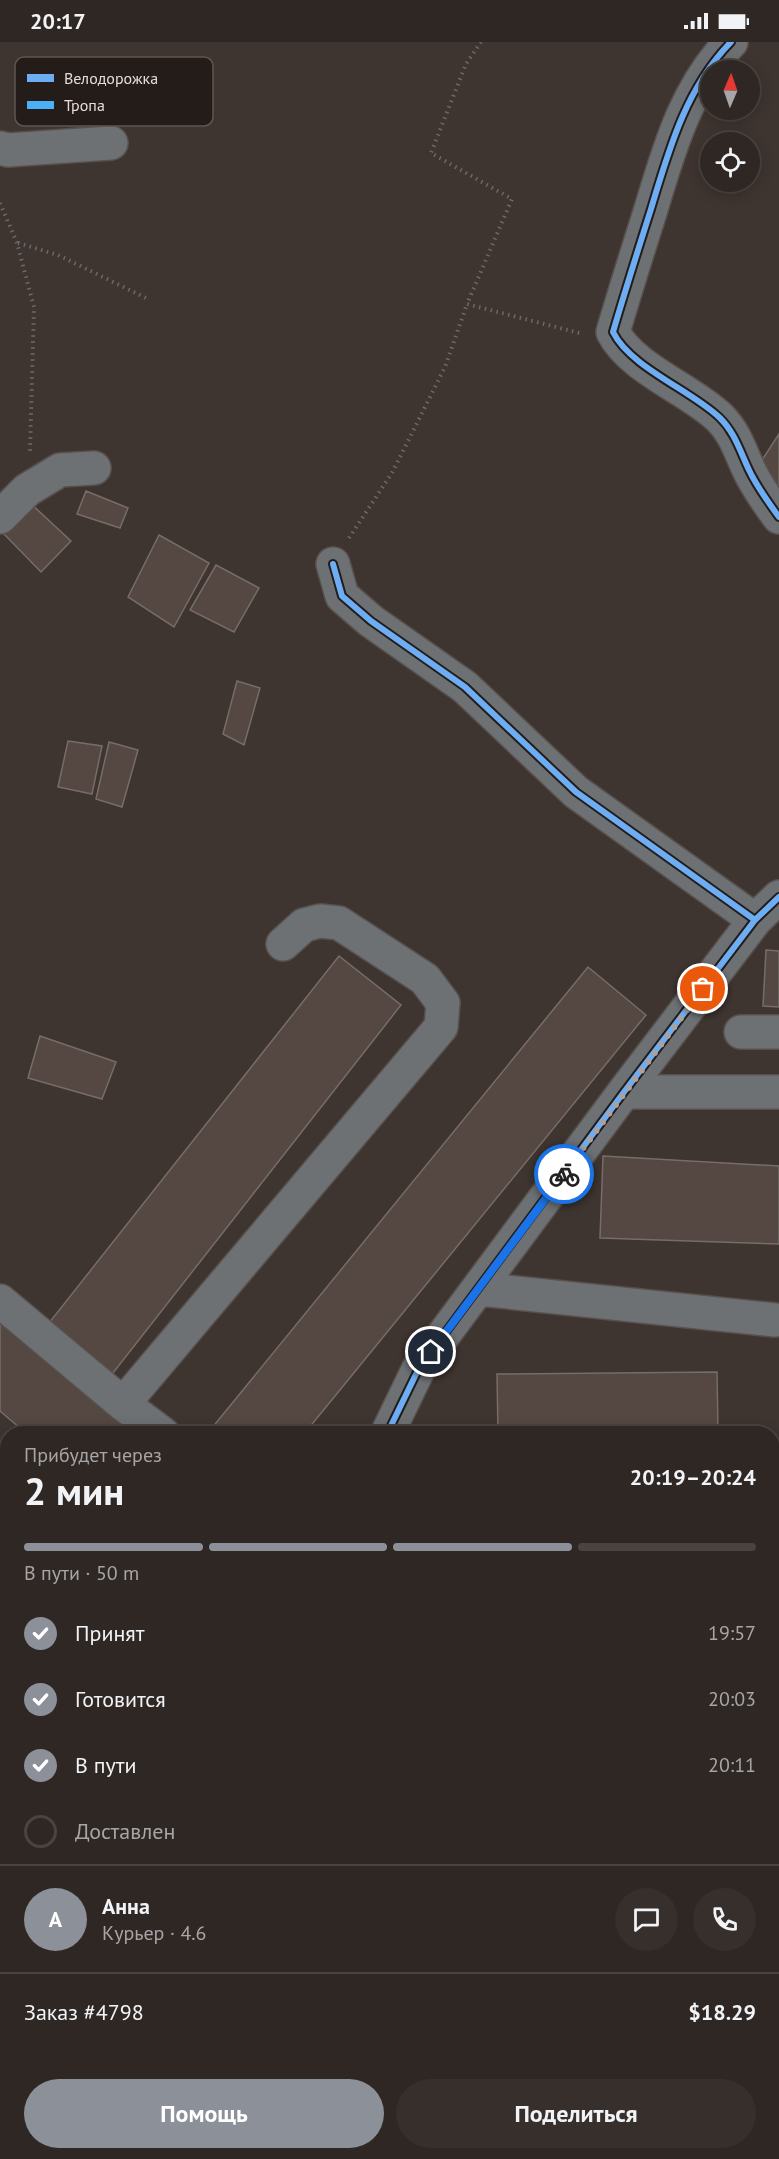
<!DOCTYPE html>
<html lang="ru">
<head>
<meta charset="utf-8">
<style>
  :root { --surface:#2e2724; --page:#362f2c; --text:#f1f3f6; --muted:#a7a5a6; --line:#494441; --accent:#8c9099 }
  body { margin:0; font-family:"PT Sans",sans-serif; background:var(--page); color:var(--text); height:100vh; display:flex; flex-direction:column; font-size:22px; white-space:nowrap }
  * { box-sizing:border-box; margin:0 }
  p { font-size:20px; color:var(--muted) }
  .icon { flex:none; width:33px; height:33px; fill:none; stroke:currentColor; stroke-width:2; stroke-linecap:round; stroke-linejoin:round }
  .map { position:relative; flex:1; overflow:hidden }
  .details { position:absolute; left:0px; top:1384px; width:780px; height:734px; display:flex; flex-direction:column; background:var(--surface); border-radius:24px 24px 0 0; box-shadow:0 3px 15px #0003,0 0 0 2px var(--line) }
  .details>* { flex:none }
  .needle { width:39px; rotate:2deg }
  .controls { position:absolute; left:700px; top:18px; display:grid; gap:12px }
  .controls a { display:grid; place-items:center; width:60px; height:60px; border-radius:50%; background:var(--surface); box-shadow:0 3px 15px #0003,0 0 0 2px var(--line); font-size:30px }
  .pin { position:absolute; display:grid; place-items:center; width:51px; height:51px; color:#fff; margin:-26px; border:3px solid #fff; border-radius:50%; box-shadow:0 2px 6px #0007 }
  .courier { position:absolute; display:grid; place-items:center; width:60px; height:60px; margin:-30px; border:4px solid #1a73e8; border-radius:50%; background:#fff; color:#222; box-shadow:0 2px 8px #0007 }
  .headline em { font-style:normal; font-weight:800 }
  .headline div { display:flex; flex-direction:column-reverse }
  .headline { display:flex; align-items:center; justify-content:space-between; height:102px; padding:0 24px }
  h1 { font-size:39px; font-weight:800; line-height:45px }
  .bar { display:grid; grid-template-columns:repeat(4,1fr); gap:9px 6px; align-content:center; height:72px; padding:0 24px }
  .bar i { height:8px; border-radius:4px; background:var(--line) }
  .bar .on { background:var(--accent) }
  .bar p { grid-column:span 4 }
  .line { display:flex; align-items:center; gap:15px; padding:0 24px; border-top:2px solid var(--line) }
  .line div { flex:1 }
  .round { display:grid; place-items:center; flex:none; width:63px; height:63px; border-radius:32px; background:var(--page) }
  ol { padding:0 24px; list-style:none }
  li { display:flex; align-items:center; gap:18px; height:66px }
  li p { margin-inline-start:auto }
  li .icon { padding:6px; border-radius:50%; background:var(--accent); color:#fff; stroke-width:4 }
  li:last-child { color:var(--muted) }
  li i { width:33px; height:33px; border:3px solid var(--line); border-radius:50% }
  .cta { display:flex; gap:12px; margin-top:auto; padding:12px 24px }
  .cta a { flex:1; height:69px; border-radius:36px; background:var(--accent); color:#fff; font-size:24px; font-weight:800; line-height:69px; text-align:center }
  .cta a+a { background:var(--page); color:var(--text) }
  .status { display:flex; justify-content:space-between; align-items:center; height:42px; padding:0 30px; background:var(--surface); direction:ltr }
  .status svg { height:16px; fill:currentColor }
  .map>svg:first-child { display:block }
  .building { fill:#554742; stroke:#766d6a; stroke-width:1.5 }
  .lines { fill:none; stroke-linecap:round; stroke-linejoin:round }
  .minor-casing { stroke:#58504c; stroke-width:36 }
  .major-casing { stroke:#58504c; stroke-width:36 }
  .path { stroke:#6a6a6b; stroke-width:4; stroke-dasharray:1.5 4.5; stroke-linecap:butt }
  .minor { stroke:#6d7174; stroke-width:33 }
  .major { stroke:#6e7174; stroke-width:33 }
  .quiet { stroke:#4cb0f7; stroke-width:4.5; stroke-dasharray:9 4.5; stroke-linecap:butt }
  .cycleway-casing { stroke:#241c18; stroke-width:10 }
  .cycleway { stroke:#6dadf4; stroke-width:6 }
  .done { stroke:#aca19d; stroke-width:6; stroke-dasharray:0 10.8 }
  .route { stroke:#1a73e8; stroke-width:8 }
  .key { fill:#241c18; stroke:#5f5651; stroke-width:1.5 }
  .key-label { font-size:16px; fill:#e8dcd7 }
</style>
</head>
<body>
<div class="status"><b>20:17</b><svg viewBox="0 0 49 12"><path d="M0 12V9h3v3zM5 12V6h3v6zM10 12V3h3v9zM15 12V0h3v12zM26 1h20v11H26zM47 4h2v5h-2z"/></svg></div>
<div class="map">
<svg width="779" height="2117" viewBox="0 0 779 2117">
  <rect width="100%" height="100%" fill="#3e3430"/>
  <path class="building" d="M779,392V448L753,432Z
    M86,449L128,466L120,486L77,472Z
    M29,460L71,499L41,530L3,491Z
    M159,493L209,521L174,585L128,555Z
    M216,523L259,546L234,590L190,568Z
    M237,639L260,646L244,703L223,692Z
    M68,699L102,704L92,752L58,745Z
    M109,700L138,708L122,765L96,757Z
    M766,908L779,909V965L763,964Z
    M339,914L401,963L113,1331L49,1281Z
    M588,925L646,973L304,1392H207Z
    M40,994L116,1020L102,1057L28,1036Z
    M603,1114L779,1124V1202L600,1196Z
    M0,1276L137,1392H27L0,1369Z
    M717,1330L718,1390L498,1392L497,1332Z
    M772,2066L779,2067V2117H557V2110H772Z"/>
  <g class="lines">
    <defs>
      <path id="minor" d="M731,0C686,46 669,107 651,167C638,208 625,249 613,290C631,326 691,348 720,376C735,391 740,409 749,428C757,445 768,460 779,475
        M0,106L8,108L111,101
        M0,475L27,448L60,428L94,426
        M333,522L342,554L371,579L465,645L576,750L755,878
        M741,990H779
        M624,1050H779
        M479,1247L775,1278
        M0,1259L123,1362L163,1392
        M123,1362L441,985L443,961L425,937L339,881L320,879L304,883L283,902
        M387,1392L419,1326L624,1050L755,878L779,855
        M0,1434L8,1440
        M772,1451L779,1454
        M772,1651H775
        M0,1975L8,1980
        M772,2034H779
        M191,2110L200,2117"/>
      <path id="major" d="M0,1810L8,1816
        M0,1923L8,1929
        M277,2110L288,2117
        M432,2110L442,2117"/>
    </defs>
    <use href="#minor" class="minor-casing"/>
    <use href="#major" class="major-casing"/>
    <path class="path" d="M481,0L466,22L431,111L512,157L467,262L583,292
      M0,161L17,201L34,265L30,409
      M18,201L58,213L146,256
      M349,496L392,431L445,325L467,262"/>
    <use href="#minor" class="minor"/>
    <use href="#major" class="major"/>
    <path class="quiet" d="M0,1434L8,1440
      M0,1975L8,1980
      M191,2110L200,2117"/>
    <defs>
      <path id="cycleway" d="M731,0C686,46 669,107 651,167C638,208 625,249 613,290C631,326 691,348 720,376C735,391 740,409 749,428C757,445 768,460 779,475
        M333,522L342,554L371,579L465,645L576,750L755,878
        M387,1392L419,1326L624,1050L755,878L779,855"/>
    </defs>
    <use href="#cycleway" class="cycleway-casing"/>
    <use href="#cycleway" class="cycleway"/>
  </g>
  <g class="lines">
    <path class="done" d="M564,1132L703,947"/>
    <path class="route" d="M431,1310L564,1132"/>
  </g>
  <rect x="15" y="15" width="198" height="69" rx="9" class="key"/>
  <rect x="27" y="32" width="27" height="8" fill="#6dadf4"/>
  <rect x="27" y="59" width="27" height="8" fill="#4cb0f7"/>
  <g class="key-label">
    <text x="64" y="42">Велодорожка</text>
    <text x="64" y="69">Тропа</text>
  </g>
</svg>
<div class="controls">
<a><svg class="needle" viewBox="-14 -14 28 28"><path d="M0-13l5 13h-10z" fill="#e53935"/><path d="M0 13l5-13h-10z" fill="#a7a5a6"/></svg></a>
<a><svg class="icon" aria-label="locate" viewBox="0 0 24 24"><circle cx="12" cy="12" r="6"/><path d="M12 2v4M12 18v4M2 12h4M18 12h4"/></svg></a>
</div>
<div class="pin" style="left:703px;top:947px;background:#ea580c"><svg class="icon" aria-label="bag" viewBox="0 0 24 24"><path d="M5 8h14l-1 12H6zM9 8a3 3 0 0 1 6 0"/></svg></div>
<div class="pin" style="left:431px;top:1310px;background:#1f2937"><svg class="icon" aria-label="home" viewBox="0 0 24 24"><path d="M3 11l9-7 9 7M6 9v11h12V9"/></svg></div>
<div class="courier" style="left:564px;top:1132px"><svg class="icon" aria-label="bike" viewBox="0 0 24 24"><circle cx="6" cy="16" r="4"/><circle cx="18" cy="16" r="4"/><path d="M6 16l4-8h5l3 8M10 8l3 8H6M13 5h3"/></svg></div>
<section class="details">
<div class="headline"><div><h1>2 мин</h1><p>Прибудет через</p></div><em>20:19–20:24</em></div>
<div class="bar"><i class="on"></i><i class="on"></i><i class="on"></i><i></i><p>В пути · 50 m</p></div>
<ol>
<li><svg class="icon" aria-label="check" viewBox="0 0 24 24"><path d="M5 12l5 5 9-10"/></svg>Принят<p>19:57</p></li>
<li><svg class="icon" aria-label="check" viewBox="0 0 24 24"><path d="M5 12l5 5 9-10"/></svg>Готовится<p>20:03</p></li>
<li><svg class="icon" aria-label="check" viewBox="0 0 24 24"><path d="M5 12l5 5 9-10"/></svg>В пути<p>20:11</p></li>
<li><i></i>Доставлен</li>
</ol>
<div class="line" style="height:108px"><b class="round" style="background:var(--accent);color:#fff">А</b><div><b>Анна</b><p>Курьер · 4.6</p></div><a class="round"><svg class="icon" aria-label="chat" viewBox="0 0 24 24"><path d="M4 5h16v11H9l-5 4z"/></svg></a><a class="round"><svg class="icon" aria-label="phone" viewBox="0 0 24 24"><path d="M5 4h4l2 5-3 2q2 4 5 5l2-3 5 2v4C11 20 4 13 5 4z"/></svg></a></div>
<div class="line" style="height:78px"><div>Заказ #4798</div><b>$18.29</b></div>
<div class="cta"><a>Помощь</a><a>Поделиться</a></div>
</section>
</div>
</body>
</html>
